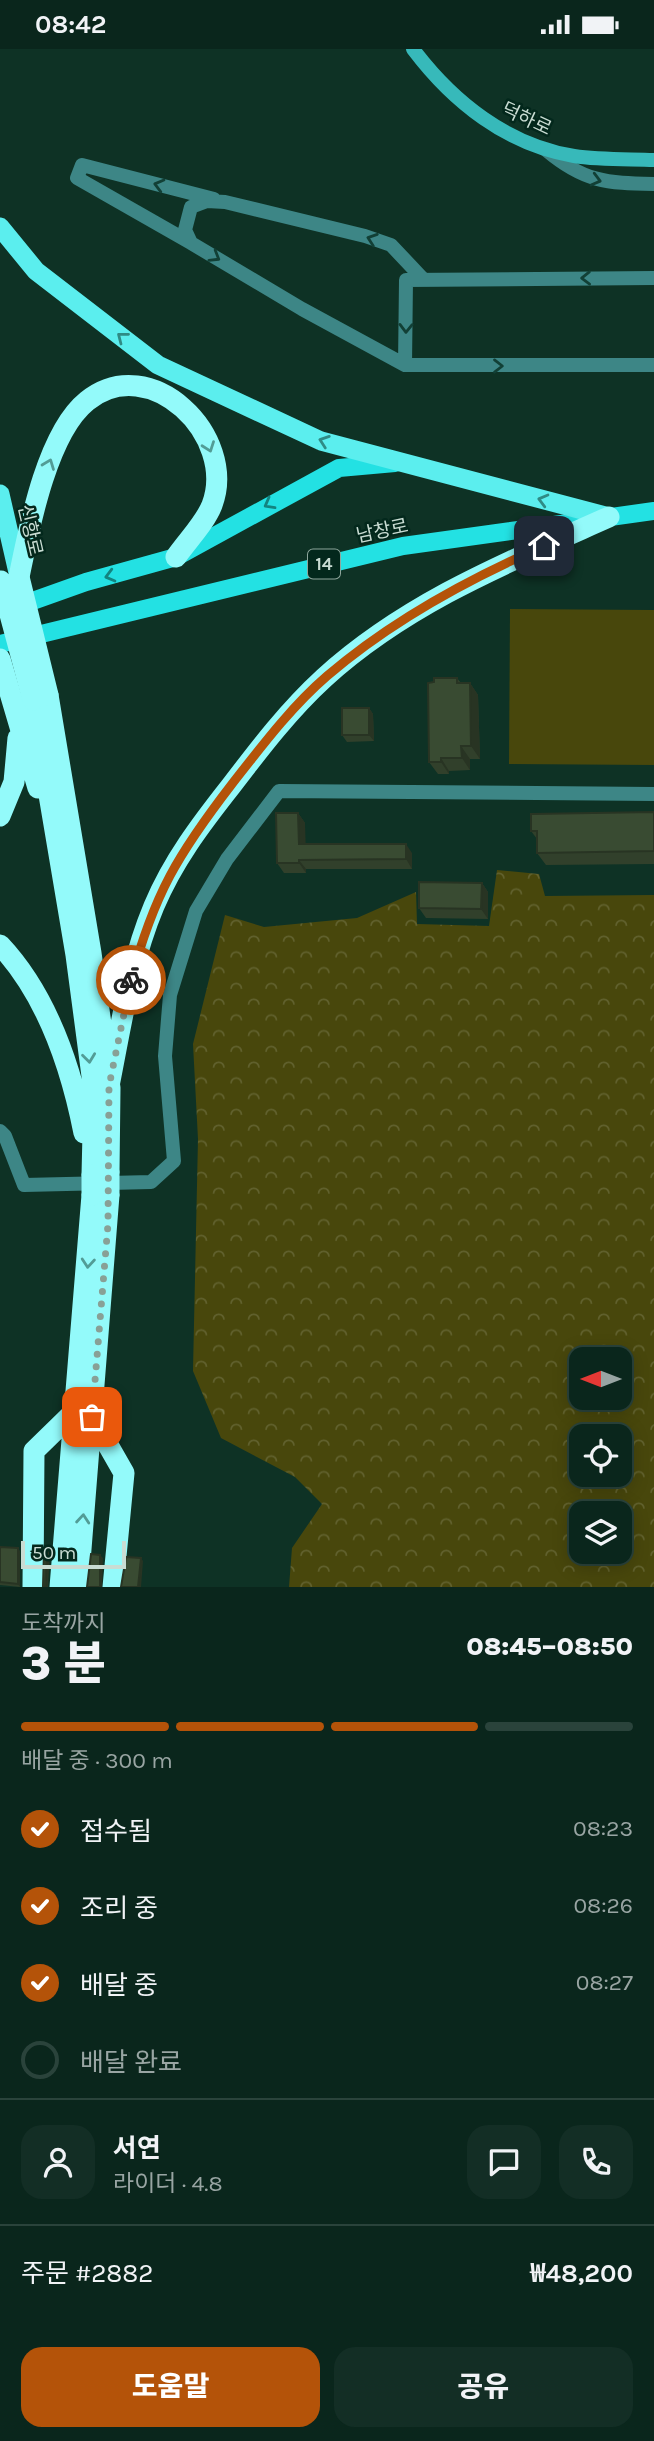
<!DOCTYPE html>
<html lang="ko">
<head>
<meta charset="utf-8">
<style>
  :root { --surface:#0a261c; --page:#132e25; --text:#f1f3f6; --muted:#99a5a3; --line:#2a433b; --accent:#b45309 }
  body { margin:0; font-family:Karla,"Noto Sans KR",sans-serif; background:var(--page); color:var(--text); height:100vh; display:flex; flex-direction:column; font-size:26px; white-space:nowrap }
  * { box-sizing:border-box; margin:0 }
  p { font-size:23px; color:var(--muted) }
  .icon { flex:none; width:38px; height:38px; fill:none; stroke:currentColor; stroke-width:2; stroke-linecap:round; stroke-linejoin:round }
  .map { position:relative; height:1538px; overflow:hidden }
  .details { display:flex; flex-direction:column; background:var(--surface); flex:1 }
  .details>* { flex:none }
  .needle { width:46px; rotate:270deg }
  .fabs { position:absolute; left:569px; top:1298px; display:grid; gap:14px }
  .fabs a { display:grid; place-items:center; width:63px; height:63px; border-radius:14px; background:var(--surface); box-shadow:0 4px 18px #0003,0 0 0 2px var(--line); font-size:35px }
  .scale { position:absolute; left:21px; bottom:18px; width:105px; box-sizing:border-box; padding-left:7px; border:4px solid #c9dcd3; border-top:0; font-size:19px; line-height:24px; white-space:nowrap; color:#c9dcd3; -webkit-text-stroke:5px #03281c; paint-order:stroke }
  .pin { position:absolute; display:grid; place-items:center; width:60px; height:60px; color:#fff; margin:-30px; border-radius:14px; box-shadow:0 4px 10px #0006 }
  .courier { position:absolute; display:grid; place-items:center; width:70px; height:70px; margin:-35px; border:5px solid #b45309; border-radius:50%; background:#fff; color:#222; box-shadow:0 2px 9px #0007 }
  .head em { font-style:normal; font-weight:800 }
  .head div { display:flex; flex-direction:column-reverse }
  .head { display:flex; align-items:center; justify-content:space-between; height:119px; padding:0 21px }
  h1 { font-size:46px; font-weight:800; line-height:52px }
  .bar { display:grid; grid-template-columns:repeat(4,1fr); gap:10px 7px; align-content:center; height:84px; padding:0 21px }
  .bar i { height:9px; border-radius:5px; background:var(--line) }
  .bar .selected { background:var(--accent) }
  .bar p { grid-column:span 4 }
  .line { display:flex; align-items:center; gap:18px; padding:0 21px; border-top:2px solid var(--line) }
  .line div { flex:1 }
  .round { display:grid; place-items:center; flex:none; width:74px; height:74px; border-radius:21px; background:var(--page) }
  ol { padding:0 21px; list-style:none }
  li { display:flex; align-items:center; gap:21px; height:77px }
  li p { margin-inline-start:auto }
  li .icon { padding:7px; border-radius:50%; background:var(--accent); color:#fff; stroke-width:4 }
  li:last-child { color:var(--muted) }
  li i { width:38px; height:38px; border:4px solid var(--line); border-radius:50% }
  .action { display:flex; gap:14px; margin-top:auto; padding:14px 21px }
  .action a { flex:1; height:80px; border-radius:21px; background:var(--accent); color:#fff; font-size:28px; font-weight:800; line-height:80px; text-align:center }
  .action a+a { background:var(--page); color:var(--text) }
  .status { display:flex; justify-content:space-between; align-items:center; height:49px; padding:0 35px; background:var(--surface); direction:ltr }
  .status svg { height:19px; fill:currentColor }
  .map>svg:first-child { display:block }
  .green { fill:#48470c }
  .forest { fill:url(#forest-crowns); fill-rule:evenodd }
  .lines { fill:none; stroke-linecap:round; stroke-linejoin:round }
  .minor { stroke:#3d8686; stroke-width:14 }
  .secondary { stroke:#37b9ba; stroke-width:14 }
  .primary { stroke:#23e1e3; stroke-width:18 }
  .trunk { stroke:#5beeee; stroke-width:19 }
  .motorway { stroke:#93fafa; stroke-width:21 }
  .motorway-bridge { stroke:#93fafa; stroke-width:21 }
  .wall { fill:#31402b }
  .shaded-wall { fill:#283423 }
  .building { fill:#394b32; stroke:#283423; stroke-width:2 }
  .oneway { stroke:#124036 }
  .oneway2 { stroke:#2f8b85 }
  .oneway3 { stroke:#529c96 }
  .oneway4 { stroke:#138480 }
  .done { stroke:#88a096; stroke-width:7; stroke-dasharray:0 12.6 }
  .route { stroke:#b45309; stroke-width:9 }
  .labels { text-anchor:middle; stroke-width:5; stroke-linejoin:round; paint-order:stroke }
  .shield { fill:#03281c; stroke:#8ea69c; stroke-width:2 }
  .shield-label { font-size:18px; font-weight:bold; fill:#c9dcd3 }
  .street-label { font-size:19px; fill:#c9dcd3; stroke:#03281c }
</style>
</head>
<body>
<div class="status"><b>08:42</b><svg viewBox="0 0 49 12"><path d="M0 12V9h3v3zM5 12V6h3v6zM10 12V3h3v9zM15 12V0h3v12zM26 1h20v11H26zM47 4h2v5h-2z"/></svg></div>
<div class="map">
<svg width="654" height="1538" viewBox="0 0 654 1538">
  <defs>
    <pattern id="forest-crowns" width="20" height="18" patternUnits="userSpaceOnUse" patternTransform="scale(1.75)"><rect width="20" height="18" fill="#48470c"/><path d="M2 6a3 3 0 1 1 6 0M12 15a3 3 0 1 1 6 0" fill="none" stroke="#61612e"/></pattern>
  </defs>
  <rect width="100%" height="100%" fill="#0e3225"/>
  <path class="green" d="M510,560L654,561V716L509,715Z"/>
  <path class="forest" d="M497,821L539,825L545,847L654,846V1538H289L292,1499L322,1455L295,1428L221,1389L193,1322L198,1090L193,995L225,866L264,878L357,869L416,843L417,875L489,877ZM581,1311H620V1349H581ZM581,1388H620V1426H581ZM581,1465H620V1503H581Z"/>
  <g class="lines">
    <path class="minor" d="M546,101C584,133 606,134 654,135
      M191,194L77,129L82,116L214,150
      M424,231L391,196L365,187L225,153L207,152L191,158L185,181L191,194L302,260L405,316H654
      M405,316L406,231L654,229
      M0,1082L5,1087L24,1136L151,1133L174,1112L165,1007L170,946L196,862L227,810L279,742L654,745"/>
    <path class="secondary" d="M413,0C453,53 507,96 574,107C600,111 628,110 654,111"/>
    <path class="primary" d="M13,559L86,533L176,508L339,419L395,414
      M0,595L403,497L654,462"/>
    <path class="trunk" d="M0,178L36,222L158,316L321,392L609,468
      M0,445L19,528"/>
    <path class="motorway" d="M19,528C29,479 47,384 87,352C150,301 238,387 212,456C205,474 187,492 176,508
      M0,610L38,739
      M48,646L91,904L110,1039L109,1123
      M33,651L76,906L94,1042L92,1126
      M0,767L14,733L18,689
      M0,896C47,946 71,1018 84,1084
      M109,1037C121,977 130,914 154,857C173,812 201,775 231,737C260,699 289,661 324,629C406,554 510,512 609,468
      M92,1368L124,1424L113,1538
      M33,1538L34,1402L75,1362
      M60,1538L92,1146
      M78,1538L109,1146"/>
    <path class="motorway-bridge" d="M19,528L48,646
      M1,532L33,651
      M92,1146V1126
      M109,1146V1123"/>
  </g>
  <path class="wall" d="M457,629L461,634H470L478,646L480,710H470V721L449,722V725H438L429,713L434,633Z
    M369,659L373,665L374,692L347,693L342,686Z
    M654,763V815L546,816L537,804V790L531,782Z
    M298,764L305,774V795L412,804V820H306V824H284L277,814Z
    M482,834L488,843V870L426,869L419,859Z
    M0,1498L20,1502V1538L0,1536Z"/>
  <path class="shaded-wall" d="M470,634L478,646L480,710L471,697Z
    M369,659L373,665L374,692L369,686Z
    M461,697L470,710V721L462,709Z
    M441,709L449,722V725L441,713Z
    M298,764L305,774L306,805L299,795Z
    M406,795L412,804V820L406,810Z
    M299,811L306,820V824L299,814Z
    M482,834L488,843V870L481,860Z
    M18,1499L20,1502V1538L18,1535Z
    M47,1501L50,1505L48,1538H46Z
    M100,1506L103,1509L102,1538H100Z
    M141,1509L143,1512L141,1538H138Z"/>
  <path class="building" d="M434,629H457V634H470L471,697H461L462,709H441V713H429L428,634L434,633Z
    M342,659H369V686H342Z
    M654,763V802L537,804V782H531V765Z
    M276,764H298L299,795H406V810L299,811V814H277Z
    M419,833L482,834L481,860L419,859Z
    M0,1498L18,1499V1535L0,1533Z
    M44,1501H47L45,1537H43Z
    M91,1505L100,1506V1538H87Z
    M126,1508L141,1509L138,1538H121Z"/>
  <defs><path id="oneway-chevron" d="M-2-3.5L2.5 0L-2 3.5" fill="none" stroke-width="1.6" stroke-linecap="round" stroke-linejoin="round" transform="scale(1.75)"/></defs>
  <g class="oneway">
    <use href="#oneway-chevron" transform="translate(596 131) rotate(15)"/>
    <use href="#oneway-chevron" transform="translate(159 136) rotate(-165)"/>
    <use href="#oneway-chevron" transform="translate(372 190) rotate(-161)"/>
    <use href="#oneway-chevron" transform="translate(215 208) rotate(31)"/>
    <use href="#oneway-chevron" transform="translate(586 229) rotate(179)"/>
    <use href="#oneway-chevron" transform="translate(406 279) rotate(91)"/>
    <use href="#oneway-chevron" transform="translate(498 317)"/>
  </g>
  <g class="oneway2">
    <use href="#oneway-chevron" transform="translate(122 288) rotate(-142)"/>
    <use href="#oneway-chevron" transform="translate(324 392) rotate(-161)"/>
    <use href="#oneway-chevron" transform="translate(543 451) rotate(-165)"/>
  </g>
  <g class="oneway3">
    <use href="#oneway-chevron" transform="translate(209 398) rotate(70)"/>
    <use href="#oneway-chevron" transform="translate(49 415) rotate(-69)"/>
    <use href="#oneway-chevron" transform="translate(89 1009) rotate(83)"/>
    <use href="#oneway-chevron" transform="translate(88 1214) rotate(95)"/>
    <use href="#oneway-chevron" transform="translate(83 1470) rotate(-85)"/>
  </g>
  <g class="oneway4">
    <use href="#oneway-chevron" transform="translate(269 455) rotate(151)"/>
    <use href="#oneway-chevron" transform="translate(110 527) rotate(165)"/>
  </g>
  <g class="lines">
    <path class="done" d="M92,1368L108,1175L109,1037L131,931"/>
    <path class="route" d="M131,931C154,845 178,805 232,735C261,698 291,658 327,627C391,572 466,531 544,497"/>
  </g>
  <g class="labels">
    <rect class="shield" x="308" y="500.5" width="32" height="29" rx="5"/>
    <g class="shield-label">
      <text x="324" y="521">14</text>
    </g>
    <g class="street-label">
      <text transform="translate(527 69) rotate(25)" y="7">덕하로</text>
      <text transform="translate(31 481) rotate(77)" y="7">신항로</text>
      <text transform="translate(382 481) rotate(-12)" y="7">남창로</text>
    </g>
  </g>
</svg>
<div class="fabs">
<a><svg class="needle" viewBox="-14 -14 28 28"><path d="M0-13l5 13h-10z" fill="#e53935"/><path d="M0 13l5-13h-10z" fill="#99a5a3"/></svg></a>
<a><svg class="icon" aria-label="locate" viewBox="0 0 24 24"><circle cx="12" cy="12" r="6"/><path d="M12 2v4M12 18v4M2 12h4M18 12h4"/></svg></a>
<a><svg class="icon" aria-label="layers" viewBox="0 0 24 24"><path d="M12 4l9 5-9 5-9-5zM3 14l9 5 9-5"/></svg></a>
</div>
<div class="scale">50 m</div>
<div class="pin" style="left:92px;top:1368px;background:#ea580c"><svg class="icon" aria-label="bag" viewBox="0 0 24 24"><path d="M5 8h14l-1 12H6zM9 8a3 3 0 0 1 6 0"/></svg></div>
<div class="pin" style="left:544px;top:497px;background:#1f2937"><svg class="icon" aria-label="home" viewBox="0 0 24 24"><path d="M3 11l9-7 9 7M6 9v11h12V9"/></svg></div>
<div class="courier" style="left:131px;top:931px"><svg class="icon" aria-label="bike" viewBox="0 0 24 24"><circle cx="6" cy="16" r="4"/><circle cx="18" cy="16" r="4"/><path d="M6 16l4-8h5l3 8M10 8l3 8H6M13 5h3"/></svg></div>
</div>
<section class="details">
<div class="head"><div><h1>3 분</h1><p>도착까지</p></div><em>08:45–08:50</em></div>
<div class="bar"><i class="selected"></i><i class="selected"></i><i class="selected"></i><i></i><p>배달 중 · 300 m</p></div>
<ol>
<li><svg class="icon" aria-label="check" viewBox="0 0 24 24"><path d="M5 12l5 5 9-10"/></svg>접수됨<p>08:23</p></li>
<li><svg class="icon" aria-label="check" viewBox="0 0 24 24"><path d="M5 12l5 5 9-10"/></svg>조리 중<p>08:26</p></li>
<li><svg class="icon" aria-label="check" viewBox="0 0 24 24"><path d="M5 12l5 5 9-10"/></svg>배달 중<p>08:27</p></li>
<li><i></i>배달 완료</li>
</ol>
<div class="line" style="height:126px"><a class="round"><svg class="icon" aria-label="person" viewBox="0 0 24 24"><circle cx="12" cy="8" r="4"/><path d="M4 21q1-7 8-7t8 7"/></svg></a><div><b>서연</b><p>라이더 · 4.8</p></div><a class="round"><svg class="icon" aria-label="chat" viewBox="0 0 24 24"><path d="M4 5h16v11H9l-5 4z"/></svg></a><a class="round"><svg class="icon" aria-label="phone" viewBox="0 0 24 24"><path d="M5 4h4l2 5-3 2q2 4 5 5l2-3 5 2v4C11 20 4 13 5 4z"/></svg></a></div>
<div class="line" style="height:91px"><div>주문 #2882</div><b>₩48,200</b></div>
<div class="action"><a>도움말</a><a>공유</a></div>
</section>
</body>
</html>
